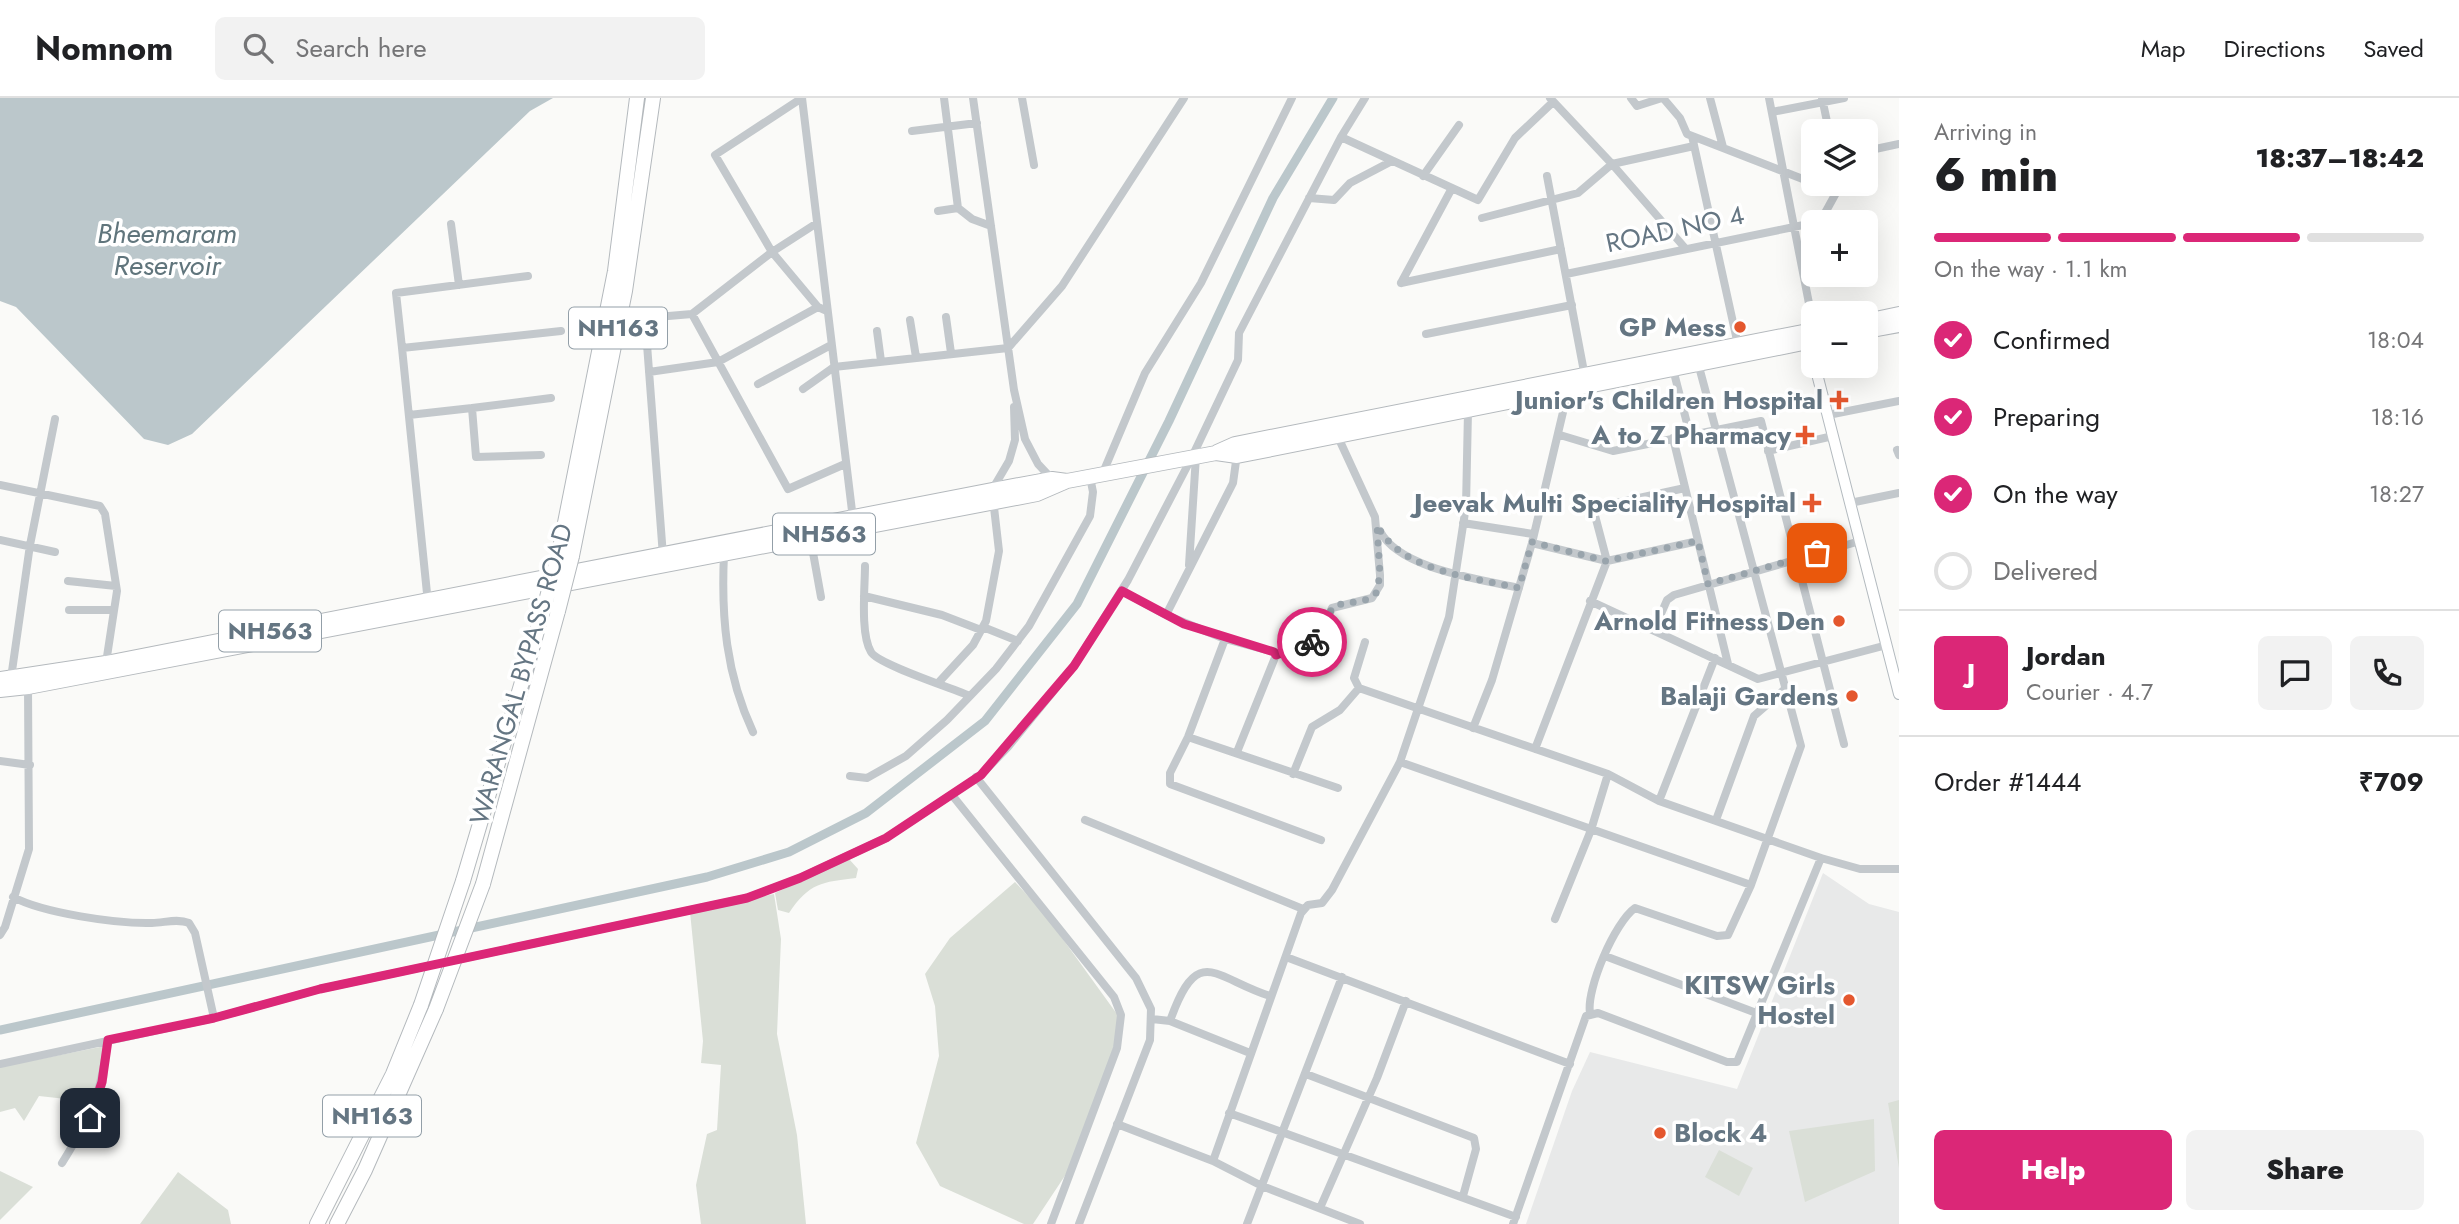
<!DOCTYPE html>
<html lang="en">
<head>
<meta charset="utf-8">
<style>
  :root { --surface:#fff; --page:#f2f2f2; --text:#202124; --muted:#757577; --line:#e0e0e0; --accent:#db2777 }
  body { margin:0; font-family:Jost,sans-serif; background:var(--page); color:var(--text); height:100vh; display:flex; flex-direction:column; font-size:26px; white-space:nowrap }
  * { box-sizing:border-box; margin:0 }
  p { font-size:23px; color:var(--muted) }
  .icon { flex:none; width:38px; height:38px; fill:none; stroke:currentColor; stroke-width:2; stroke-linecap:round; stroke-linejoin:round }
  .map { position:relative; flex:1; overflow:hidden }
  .details { display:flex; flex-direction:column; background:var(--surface); width:560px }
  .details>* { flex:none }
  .buttons { position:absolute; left:1801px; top:21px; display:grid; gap:14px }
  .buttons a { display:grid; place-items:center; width:77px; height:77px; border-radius:10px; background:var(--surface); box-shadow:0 7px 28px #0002; font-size:35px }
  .pin { position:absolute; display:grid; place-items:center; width:60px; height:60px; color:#fff; margin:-30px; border-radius:14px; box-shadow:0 4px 10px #0006 }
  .courier { position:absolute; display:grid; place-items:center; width:70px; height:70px; margin:-35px; border:5px solid #db2777; border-radius:50%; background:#fff; color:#222; box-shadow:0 2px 9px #0007 }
  .summary em { font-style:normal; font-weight:800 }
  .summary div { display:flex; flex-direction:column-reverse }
  .summary { display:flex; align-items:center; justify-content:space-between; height:119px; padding:0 35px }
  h1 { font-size:46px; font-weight:800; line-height:52px }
  .bar { display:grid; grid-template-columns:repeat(4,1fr); gap:10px 7px; align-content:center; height:84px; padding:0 35px }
  .bar i { height:9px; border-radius:5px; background:var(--line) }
  .bar .current { background:var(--accent) }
  .bar p { grid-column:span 4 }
  .line { display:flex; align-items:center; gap:18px; padding:0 35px; border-top:2px solid var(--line) }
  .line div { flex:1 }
  .round { display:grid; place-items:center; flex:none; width:74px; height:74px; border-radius:10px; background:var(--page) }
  ol { padding:0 35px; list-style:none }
  li { display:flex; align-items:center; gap:21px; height:77px }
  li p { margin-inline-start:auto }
  li .icon { padding:7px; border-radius:50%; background:var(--accent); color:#fff; stroke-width:4 }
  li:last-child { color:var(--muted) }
  li i { width:38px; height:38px; border:4px solid var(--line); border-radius:50% }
  .cta { display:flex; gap:14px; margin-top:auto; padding:14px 35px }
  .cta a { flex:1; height:80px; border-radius:10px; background:var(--accent); color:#fff; font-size:28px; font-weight:800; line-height:80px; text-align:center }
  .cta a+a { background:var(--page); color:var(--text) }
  header { display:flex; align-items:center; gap:42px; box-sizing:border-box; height:98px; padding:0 35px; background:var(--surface); border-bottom:2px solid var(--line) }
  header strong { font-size:33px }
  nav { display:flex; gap:38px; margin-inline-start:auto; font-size:24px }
  .search { width:490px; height:63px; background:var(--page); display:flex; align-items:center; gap:18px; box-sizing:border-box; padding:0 24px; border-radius:10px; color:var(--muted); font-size:26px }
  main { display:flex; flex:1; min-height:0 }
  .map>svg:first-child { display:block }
  .built { fill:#e8e9e9 }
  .green { fill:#dadfd7 }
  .water { fill:#bbc7cb }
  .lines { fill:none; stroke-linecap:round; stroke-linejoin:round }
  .canal { stroke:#bbc7cb; stroke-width:9 }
  .secondary-casing { stroke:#b3babf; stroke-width:12 }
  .highway-casing { stroke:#b4b9bd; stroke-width:16 }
  .street { stroke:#c3c8cc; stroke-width:8 }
  .secondary { stroke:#fff; stroke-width:10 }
  .highway { stroke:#fff; stroke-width:14 }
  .highway-bridge-casing { stroke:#b4b9bd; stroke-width:16; stroke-linecap:butt }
  .highway-bridge { stroke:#fff; stroke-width:14 }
  .done { stroke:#99a4ac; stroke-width:7; stroke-dasharray:0 12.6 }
  .route { stroke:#db2777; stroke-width:9 }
  .poi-dot { fill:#e4572e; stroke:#fff; stroke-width:2.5 }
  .labels { text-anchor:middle; stroke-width:7; stroke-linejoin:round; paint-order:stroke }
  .shield { fill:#fff; stroke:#939fa8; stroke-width:2 }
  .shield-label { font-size:24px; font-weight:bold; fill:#657683 }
  .street-label { font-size:26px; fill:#657683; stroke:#fff }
  .poi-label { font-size:26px; font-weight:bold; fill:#657683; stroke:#fff; text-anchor:end }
  .water-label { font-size:28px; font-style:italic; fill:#60757c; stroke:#fff }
</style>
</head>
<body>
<header>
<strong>Nomnom</strong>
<div class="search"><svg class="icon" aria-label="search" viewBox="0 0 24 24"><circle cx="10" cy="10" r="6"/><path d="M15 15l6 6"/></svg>Search here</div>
<nav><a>Map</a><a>Directions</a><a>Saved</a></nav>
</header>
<main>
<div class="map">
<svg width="1899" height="1126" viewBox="0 0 1899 1126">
  <rect width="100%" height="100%" fill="#fafaf8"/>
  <path class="built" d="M1823,775L1869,806L1899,814V1126H1526L1572,993L1590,954L1737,991Z"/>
  <path class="green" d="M849,761L858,771L856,780C822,784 809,785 789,815L778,812L775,795Z
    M1015,784L1044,815L1122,923L1078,1058L1033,1126H1024L940,1088L916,1045L939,958L935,908L925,876L950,840Z
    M774,796L781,841L777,936L797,1037L806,1126H701L696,1087L707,1036L717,1032L721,967L701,965L703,943L690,814Z
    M105,948C111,980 109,1004 77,1017L66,1001L39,998L24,1023L15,1010L0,1014V969Z
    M1899,1002V1070L1888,1005Z
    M1874,1021L1875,1073L1805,1104L1789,1033Z
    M1719,1052L1753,1070L1739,1098L1705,1079Z
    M0,1073L33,1089L0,1122Z
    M178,1074L228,1112L231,1126H140Z"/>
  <path class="water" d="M0,0H553L530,13L192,336L168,347L144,341L16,209L0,203Z"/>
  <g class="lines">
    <path class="canal" d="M0,932L707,779L789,754L866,715L985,623L1077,506L1169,323L1273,100L1333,0"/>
    <defs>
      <path id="secondary" d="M1808,240L1813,260
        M1815,268L1899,596"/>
      <path id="highway" d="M1866,223L1899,216
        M1866,233L1899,227
        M1217,354L1235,346L1813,232
        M559,455L615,173L637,0
        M572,458L625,193L653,0
        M0,581L106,565L992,392L1052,381L1067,383L1216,355L1237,358L1813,243
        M0,592L28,589L1037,396L1067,383
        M463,783L546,503
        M483,786L558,513
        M317,1126L393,976L421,907
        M337,1126L365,1072L436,911"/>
    </defs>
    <use href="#secondary" class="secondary-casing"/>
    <use href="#highway" class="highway-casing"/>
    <path class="street" d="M802,0L853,421
      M802,0L715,57L772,154L818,209L827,213
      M944,0L958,110L972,121L991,128
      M973,0L1014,292L1025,341L1038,366L1052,381
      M1022,0L1034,67
      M1550,0L1612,66L1685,150
      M1631,0L1637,8L1662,0
      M1663,0L1680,20L1687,36L1813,85
      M1710,0L1723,49
      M1769,0L1813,226
      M1822,0L1829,33
      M1772,14L1844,0
      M912,33L977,25
      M1692,38L1738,247
      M1341,39L1452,90L1401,185
      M1866,53L1899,46
      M1423,78L1459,27
      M1547,78L1585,279
      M1815,86L1836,95V86
      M1452,90L1478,102L1515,40L1553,4
      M1309,100L1334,102L1350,85L1392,63
      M938,113L958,110
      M1482,120L1578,95L1612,66L1694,48
      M1820,124L1836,95
      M451,126L459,187
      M1566,176L1813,125
      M1805,181L1813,143
      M1401,185L1561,151
      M692,216L788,391L845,366
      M946,219L951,255
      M910,222L916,259
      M877,233L881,263
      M1426,236L1572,207
      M402,250L396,195L528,178
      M1673,271L1690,337
      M649,274L718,264L818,209
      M758,286L831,247
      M803,291L834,269L1008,250L1062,188L1184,0
      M472,310L551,300
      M409,317L472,310L476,359L541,357
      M1828,317L1899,303
      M1560,337L1613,353L1761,323L1844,646
      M1673,340L1728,566
      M1897,352L1899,357
      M1768,353L1833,338
      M1237,356L1233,385L1166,517L1225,541L1274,554L1276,557L1237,654
      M1102,377L1145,275L1201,185L1292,0
      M0,387L100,408L105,416L117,493L106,565
      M1850,405L1899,395
      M1463,425L1533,436
      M1380,433C1399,471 1480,481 1519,490
      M810,438L821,499
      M0,442L55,454
      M1532,445L1607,463L1698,443
      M724,456C721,519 726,576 753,634
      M663,458L645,220L692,216L772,154L817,125
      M1189,467L1196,358
      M865,468C865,489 860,536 871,554C877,566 952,590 970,598
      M68,483L116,488
      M1122,493L1166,517
      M864,498L942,517L981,532
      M1590,503L1758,581L1887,547
      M428,505L402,250L561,233
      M69,512H114
      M983,529L1018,543
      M1654,532L1667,502L1674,497L1860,443
      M1225,541L1188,639L1170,675V686L1321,742
      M1365,544L1354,580L1359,590L1608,676L1659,703L1821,760L1860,771H1899
      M1276,557L1317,542L1332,510L1372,500L1380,487V477L1375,419L1338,339
      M11,580L30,447L55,321
      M939,584L973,547L986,523L999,453L992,392L1009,363L1015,342L1014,309
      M1473,630L1492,582L1532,445L1568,293
      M1188,639L1338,690
      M1535,651L1607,463L1593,410L1685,390
      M0,663L30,667
      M1400,664L1751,787
      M1293,676L1312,629L1340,612L1359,590
      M850,678L867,680L906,658L947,622L996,571L1029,528L1090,418L1093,394L1090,379
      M976,679L1136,880L1151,911L1150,942L1079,1126
      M952,697L1114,899L1121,917L1117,950L1051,1126
      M1659,703L1715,560
      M1085,722L1303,811
      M1716,722L1754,618L1785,591
      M13,799C43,815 117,826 152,825C164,825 177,820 189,825L195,835L214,920
      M1555,821L1591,732L1608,676
      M0,837L5,829L29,751L28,589
      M1605,858L1759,916
      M1286,859L1570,966
      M1590,915C1586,891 1615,824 1635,810L1717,838L1728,837L1751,787L1801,648L1698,265
      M1152,921L1170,923L1250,955
      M1170,923C1198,844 1214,880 1270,898
      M0,966L214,920L320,891L747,800L800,780L886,740L981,677L1008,649L1074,568L1128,482L1192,359L1238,262L1239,235L1341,39L1365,0
      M1306,976L1474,1040L1476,1051L1463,1098
      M1229,1015L1516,1119
      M1117,1026L1213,1063L1301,815L1308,807L1322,805L1332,792L1400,664L1449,519L1466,408L1468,313
      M1213,1063L1262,1088L1360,1126
      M62,1065C92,1017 100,999 108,942
      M1320,1110L1377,980L1406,903
      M1247,1126L1342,879
      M1513,1126L1586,918L1598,915L1727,964H1737L1821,760"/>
    <use href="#secondary" class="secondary"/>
    <use href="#highway" class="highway"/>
    <defs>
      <path id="highway-bridge" d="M546,503L559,455
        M558,513L572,458
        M421,907L463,783
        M436,911L483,786"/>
    </defs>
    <use href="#highway-bridge" class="highway-bridge-casing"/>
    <use href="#highway-bridge" class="highway-bridge"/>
  </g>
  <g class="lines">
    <path class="done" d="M1312,544L1320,539L1332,510C1345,501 1364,508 1376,495L1380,477L1377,427C1401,474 1472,479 1519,490L1532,444L1606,463L1698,443L1708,486L1817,455"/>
    <path class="route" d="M90,1020L102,984L108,942L214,920L320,891L747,800L800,780L886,740L981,677L1074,568L1122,493L1184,526L1274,554L1276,557L1312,544"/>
  </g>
  <g class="poi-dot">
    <circle cx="1740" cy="229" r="7"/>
    <path d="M1835.5 291.5h7v7h7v7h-7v7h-7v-7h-7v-7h7z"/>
    <path d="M1801.5 326.5h7v7h7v7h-7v7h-7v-7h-7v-7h7z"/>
    <path d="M1808.5 394.5h7v7h7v7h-7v7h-7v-7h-7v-7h7z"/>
    <circle cx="1839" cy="523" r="7"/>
    <circle cx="1852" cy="598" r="7"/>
    <circle cx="1849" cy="902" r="7"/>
    <circle cx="1660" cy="1035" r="7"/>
  </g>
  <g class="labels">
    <g class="shield">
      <rect x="569" y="209.5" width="98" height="41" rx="5"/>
      <rect x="773" y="415.5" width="102" height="41" rx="5"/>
      <rect x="219" y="512.5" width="102" height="41" rx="5"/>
      <rect x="323" y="997.5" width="98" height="41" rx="5"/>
    </g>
    <g class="shield-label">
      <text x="618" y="238">NH163</text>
      <text x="824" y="444">NH563</text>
      <text x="270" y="541">NH563</text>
      <text x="372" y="1026">NH163</text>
    </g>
    <g class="street-label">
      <text transform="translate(1675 131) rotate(-12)" y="9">ROAD NO 4</text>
      <text transform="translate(521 576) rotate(-74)" y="9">WARANGAL BYPASS ROAD</text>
    </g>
    <g class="poi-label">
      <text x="1726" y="238">GP Mess</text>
      <text x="1823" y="311">Junior's Children Hospital</text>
      <text x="1791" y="346">A to Z Pharmacy</text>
      <text x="1796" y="414">Jeevak Multi Speciality Hospital</text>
      <text x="1825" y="532">Arnold Fitness Den</text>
      <text x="1838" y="607">Balaji Gardens</text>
      <text x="1835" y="896">KITSW Girls<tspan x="1835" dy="30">Hostel</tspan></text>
      <text x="1674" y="1044" text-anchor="start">Block 4</text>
    </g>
    <g class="water-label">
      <text x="167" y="145">Bheemaram<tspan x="167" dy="32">Reservoir</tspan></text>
    </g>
  </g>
</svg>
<div class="buttons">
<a><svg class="icon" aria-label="layers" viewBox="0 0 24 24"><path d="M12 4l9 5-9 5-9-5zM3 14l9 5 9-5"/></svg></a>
<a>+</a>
<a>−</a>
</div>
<div class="pin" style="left:1817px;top:455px;background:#ea580c"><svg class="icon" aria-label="bag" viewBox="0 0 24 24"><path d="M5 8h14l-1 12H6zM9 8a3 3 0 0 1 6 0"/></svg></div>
<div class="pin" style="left:90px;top:1020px;background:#1f2937"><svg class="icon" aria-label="home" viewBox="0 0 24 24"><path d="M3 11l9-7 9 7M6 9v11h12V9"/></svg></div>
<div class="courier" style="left:1312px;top:544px"><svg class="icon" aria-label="bike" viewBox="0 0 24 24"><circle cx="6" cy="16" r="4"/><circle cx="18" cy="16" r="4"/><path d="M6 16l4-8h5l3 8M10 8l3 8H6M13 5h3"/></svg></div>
</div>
<section class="details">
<div class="summary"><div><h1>6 min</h1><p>Arriving in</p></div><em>18:37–18:42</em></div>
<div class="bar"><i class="current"></i><i class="current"></i><i class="current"></i><i></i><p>On the way · 1.1 km</p></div>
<ol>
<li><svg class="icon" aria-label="check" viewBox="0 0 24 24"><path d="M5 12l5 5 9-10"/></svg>Confirmed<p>18:04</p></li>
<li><svg class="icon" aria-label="check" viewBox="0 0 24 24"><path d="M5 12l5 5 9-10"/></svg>Preparing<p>18:16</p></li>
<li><svg class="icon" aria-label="check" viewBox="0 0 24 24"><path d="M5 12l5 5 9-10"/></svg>On the way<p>18:27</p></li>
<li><i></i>Delivered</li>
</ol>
<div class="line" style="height:126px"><b class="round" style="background:var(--accent);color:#fff">J</b><div><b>Jordan</b><p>Courier · 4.7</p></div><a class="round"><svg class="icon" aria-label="chat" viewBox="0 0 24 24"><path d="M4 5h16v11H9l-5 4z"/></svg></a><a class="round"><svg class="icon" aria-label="phone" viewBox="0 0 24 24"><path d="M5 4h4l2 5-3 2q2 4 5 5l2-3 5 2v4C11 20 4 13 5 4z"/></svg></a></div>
<div class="line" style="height:91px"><div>Order #1444</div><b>₹709</b></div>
<div class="cta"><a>Help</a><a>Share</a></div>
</section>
</main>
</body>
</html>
